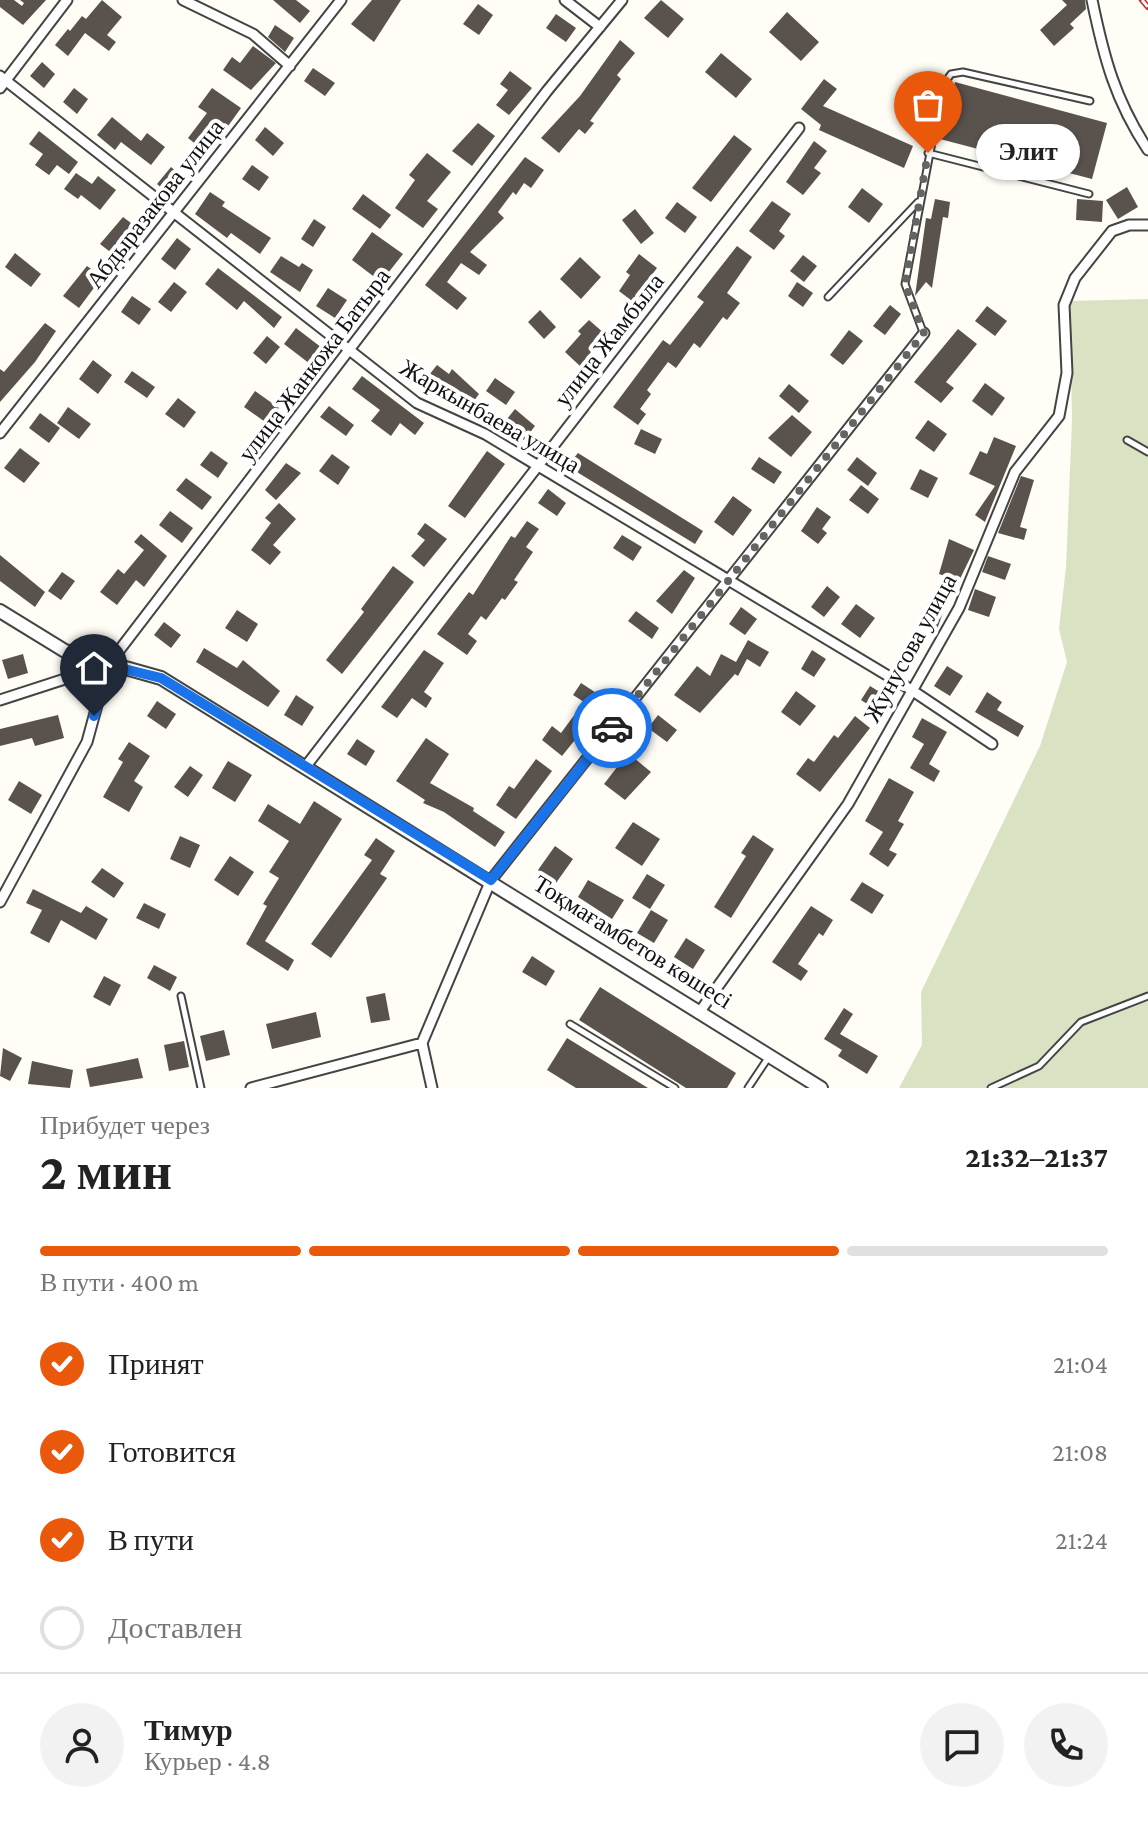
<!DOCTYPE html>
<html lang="ru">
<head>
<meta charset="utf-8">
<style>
  :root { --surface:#fff; --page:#f2f2f2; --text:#222; --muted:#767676; --line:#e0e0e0; --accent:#ea580c }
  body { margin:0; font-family:"Crimson Pro",serif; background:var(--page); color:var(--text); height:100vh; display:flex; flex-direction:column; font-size:30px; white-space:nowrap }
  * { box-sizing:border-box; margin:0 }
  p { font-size:26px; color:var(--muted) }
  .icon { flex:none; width:44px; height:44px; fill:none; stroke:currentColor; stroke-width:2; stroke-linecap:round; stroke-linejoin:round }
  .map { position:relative; height:1088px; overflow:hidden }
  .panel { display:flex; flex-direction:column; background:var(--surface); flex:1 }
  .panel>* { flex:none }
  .pin { position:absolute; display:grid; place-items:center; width:68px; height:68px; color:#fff; margin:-82px -34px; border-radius:50% 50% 50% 0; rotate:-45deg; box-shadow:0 0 8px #0007 }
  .pin .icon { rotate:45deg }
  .courier { position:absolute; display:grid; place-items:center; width:80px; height:80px; margin:-40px; border:6px solid #1a73e8; border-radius:50%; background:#fff; color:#222; box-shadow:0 2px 10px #0007 }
  .bubble { position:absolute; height:56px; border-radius:28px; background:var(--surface); box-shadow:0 2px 6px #0004; font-size:26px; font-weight:700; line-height:56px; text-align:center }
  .head em { font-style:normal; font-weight:700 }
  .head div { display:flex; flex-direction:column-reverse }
  .head { display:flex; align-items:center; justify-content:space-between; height:136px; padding:0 40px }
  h1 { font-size:52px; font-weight:700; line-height:60px }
  .bar { display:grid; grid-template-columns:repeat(4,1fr); gap:12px 8px; align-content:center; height:96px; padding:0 40px }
  .bar i { height:10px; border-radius:6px; background:var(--line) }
  .bar .selected { background:var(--accent) }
  .bar p { grid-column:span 4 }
  .line { display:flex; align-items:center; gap:20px; padding:0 40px; border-top:2px solid var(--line) }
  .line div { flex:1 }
  .round { display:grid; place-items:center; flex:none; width:84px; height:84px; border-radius:42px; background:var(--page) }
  ol { padding:0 40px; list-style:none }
  li { display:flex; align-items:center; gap:24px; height:88px }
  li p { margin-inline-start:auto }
  li .icon { padding:8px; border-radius:50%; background:var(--accent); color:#fff; stroke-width:4 }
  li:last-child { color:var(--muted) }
  li i { width:44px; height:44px; border:4px solid var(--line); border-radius:50% }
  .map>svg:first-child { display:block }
  .cemetery { fill:#d9e3c4 }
  .building { fill:#5a524d }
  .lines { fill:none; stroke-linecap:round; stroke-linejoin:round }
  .service-casing { stroke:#444; stroke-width:9 }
  .minor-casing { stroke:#444; stroke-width:13 }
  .tertiary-casing { stroke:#444; stroke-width:16 }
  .service { stroke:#fff; stroke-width:5 }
  .minor { stroke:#fff; stroke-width:9 }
  .tertiary { stroke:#fff; stroke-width:12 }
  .rail-casing { stroke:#c4262e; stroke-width:6 }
  .rail { stroke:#fff; stroke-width:3; stroke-dasharray:9; stroke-linecap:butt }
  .done { stroke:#646461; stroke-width:8; stroke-dasharray:0 14.4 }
  .route { stroke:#1a73e8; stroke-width:10 }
  .labels { text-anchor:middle; stroke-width:8; stroke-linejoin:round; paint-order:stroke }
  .street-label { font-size:24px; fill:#111; stroke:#fff }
</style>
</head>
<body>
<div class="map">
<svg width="1148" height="1088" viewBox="0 0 1148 1088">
  <rect width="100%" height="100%" fill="#fffdf5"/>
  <path class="cemetery" d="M1148,299V1088H899L922,1045L921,992L1040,746L1067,662L1059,629L1066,567L1072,421L1070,301Z"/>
  <path class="building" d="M0,0H14L22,6L24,3L20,0H46L23,25L0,7Z
    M102,0L122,17L107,35L116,42L109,51L85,33L68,56L55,45L68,29L70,31L82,16L86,19Z
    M273,0H296L310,11L300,23Z
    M372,0H401L374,42L351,24Z
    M661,0L684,19L668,38L644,18Z
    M1062,0H1085L1086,9L1070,24L1074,28L1054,46L1040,30L1067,5Z
    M478,4L493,15L479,35L463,24Z
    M787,12L819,42L801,61L769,32Z
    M556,14L576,28L566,42L546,28Z
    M275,25L294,38L285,52L268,37Z
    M620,40L635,53L617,75L621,79L590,121L594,123L585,134L579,129L559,153L541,138L580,96Z
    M253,46L276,63L251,90L223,70L232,57L240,63Z
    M721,53L752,79L736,98L705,72Z
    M42,62L55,74L44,88L30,76Z
    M313,68L335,83L325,96L304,81Z
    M510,71L532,88L509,115L496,105L508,90L500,84Z
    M824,79L837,89L823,106L913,146L904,168L819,130L821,125L801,109Z
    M955,82L1107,123L1092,179L940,139Z
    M74,88L88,99L77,114L63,102Z
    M212,88L241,108L208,154L188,138L207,113L198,107Z
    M112,117L141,141L147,133L165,147L151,165L121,142L115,150L97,135Z
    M478,123L495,136L472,166L452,151Z
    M265,127L284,143L273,156L255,140Z
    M39,131L78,162L69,174L57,165L49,175L35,165L43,154L29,144Z
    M734,135L752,149L711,202L692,188Z
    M814,141L827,151L814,168L821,173L803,195L786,182Z
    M427,153L451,172L427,201L438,209L423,228L395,208L415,180L409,175Z
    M525,157L544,170L531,188L524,183L516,195L513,192L498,212L504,218L470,252L487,265L479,275L461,263L447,282L467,298L457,310L425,285Z
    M252,165L269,177L259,191L242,179Z
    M171,167L186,180L172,197L157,184Z
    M76,173L92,184L98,176L116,190L100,210L81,195L78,199L64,189Z
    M1127,187L1138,207L1118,219L1106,200Z
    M862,188L883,204L869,223L848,207Z
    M210,192L225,202L222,206L271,238L260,254L231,233L227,238L195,214Z
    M363,194L391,215L380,229L352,209Z
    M935,199L950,202L948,218L943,217L932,288L926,282L915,296L926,218L931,219Z
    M1077,199L1103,201L1102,222L1076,220Z
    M772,201L791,214L779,231L785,236L774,250L749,231Z
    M677,202L697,217L685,233L665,218Z
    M635,209L654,233L641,244L622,220Z
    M123,217L139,229L118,258L100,244Z
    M314,219L326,227L313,247L301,239Z
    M372,232L403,254L381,282L352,260Z
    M177,238L191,249L175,270L161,259Z
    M737,246L752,257L727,293L740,303L727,320L723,317L700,348L694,343L676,368L668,362L647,390L651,394L640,409L646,414L638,425L613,407L663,340L670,345L704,302L697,297Z
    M15,253L41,274L31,287L5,267Z
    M639,254L657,268L632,301L619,291L630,275L626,272Z
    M803,255L817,266L804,282L790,271Z
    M281,256L299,267L302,263L313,270L300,292L270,272Z
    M580,257L601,277L581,299L560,279Z
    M87,266L102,277L79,308L63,296Z
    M218,268L282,317L274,328L244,301L237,310L205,284Z
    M174,282L187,292L171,312L158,302Z
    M797,282L813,293L803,307L788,296Z
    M328,288L347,300L335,318L316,306Z
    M132,296L151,309L139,325L121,312Z
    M890,305L901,314L885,335L873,326Z
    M987,306L1007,321L995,336L975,321Z
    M540,310L556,327L544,339L528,322Z
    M589,320L605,334L580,366L565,352L581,334L578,331Z
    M45,323L56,331L35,362L0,402V369L4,372Z
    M296,328L326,351L314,367L284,344Z
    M958,329L977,344L946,382L954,388L941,403L914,382Z
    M849,330L863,341L843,365L830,355Z
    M267,336L280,347L266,364L253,353Z
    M93,360L112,375L98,394L79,379Z
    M412,363L429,375L437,365L449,374L452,369L479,394L471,405L436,382L429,392L404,374Z
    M132,371L155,387L147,398L124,382Z
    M362,376L424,423L415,435L400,423L391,436L371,421L380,410L352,389Z
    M495,378L515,392L506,405L486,391Z
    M985,383L1005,398L992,416L972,401Z
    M789,384L809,401L799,413L779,396Z
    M255,391L279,408L268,424L244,407Z
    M178,398L196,412L184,428L165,414Z
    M329,406L354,425L346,436L320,417Z
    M68,407L91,424L79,439L57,423Z
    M515,409L535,426L524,440L503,424Z
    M40,413L60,428L49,443L29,428Z
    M792,415L812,432L791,457L768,438Z
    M928,420L947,434L934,452L915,438Z
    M641,429L662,439L655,454L634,444Z
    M994,437L1016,446L985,522L975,515L995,486L969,474L980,451L987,454Z
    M20,448L40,463L24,483L4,468Z
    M211,451L228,463L218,478L200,465Z
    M487,451L505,464L465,518L448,506Z
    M578,453L703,531L695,544L567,466Z
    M332,454L350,467L338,485L319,471Z
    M759,457L782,472L774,484L751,469Z
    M857,457L877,473L868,486L847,470Z
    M286,463L301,473L276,500L265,490Z
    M920,469L938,478L928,498L910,489Z
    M1021,476L1034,480L1020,527L1027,529L1024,540L998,533Z
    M186,478L212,497L202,510L176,490Z
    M861,485L879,499L868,514L849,500Z
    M548,489L566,503L557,516L538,503Z
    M733,496L752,510L733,536L714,522Z
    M279,503L296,519L273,545L281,552L270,565L251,550L271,523L265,518Z
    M817,507L831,517L822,529L827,533L818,544L801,531Z
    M170,511L193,528L182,543L159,525Z
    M527,521L539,529L526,547L533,552L514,580L518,582L505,600L502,598L486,620L481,616L468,634L477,641L467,655L437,634L469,592L473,595L511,536L515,538Z
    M425,523L447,539L424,567L411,556L425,540L417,534Z
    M141,534L167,556L144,587L136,580L117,605L100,592L118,569L124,574L144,550L134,542Z
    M622,535L642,547L633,561L613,548Z
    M949,539L974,550L959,581L939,574Z
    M0,555L45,592L35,607L0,581Z
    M988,556L1011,564L1005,580L982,572Z
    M393,566L414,582L342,674L326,660L364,612L361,609Z
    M684,570L695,578L672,614L656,601Z
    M62,572L75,581L61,600L48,591Z
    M827,586L840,597L824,617L811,607Z
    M975,589L996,597L989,617L968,610Z
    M927,603L944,610L936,632L918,625Z
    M856,604L875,618L860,638L841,624Z
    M741,607L757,619L745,635L729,624Z
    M237,610L258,624L247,642L225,628Z
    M636,611L659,628L652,639L628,621Z
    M164,622L181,635L171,648L154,635Z
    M748,640L769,652L760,667L747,659L738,676L735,674L700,713L674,695L697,666L710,676L721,654L736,662Z
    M204,648L237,668L243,660L280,691L268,707L196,662Z
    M424,650L444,663L424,692L432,698L426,708L412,698L397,718L381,707Z
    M812,650L826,659L814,677L801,669Z
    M23,654L28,673L8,679L2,660Z
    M947,666L963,676L950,696L934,686Z
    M581,683L607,700L562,756L542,740L552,726L561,733L584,702L573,695Z
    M870,686L891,699L881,713L861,700Z
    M796,691L816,706L800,726L781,712Z
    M987,692L1002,702L997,710L1024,726L1018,737L975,712Z
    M296,695L314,707L302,726L284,715Z
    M157,701L176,714L166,729L147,716Z
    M58,715L64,738L35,746L32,738L0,746V729Z
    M658,715L677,730L667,742L648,728Z
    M855,716L870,728L820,792L796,774L808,758L814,762L834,735L838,738Z
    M922,718L947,732L929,764L940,771L934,782L910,768L924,744L912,737Z
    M426,738L449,754L430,783L474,808L473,811L505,832L495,847L444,812L423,803L425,800L396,781Z
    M357,739L375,751L366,766L347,754Z
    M129,742L150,756L134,781L143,787L129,812L103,797L123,762L118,759Z
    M628,753L651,772L625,800L604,784Z
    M536,759L552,771L516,819L496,805L509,786L514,789Z
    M228,761L252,775L235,802L212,788Z
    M190,766L203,775L188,797L174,787Z
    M889,778L914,792L898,821L904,824L889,850L897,854L888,867L869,854L883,832L865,821Z
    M19,781L42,795L31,814L8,800Z
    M314,801L342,819L265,941L294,960L288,971L246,944L267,906L263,904L279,878L269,872L289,841L258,821L268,804L300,824Z
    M633,822L660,839L642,866L615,848Z
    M753,835L774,849L731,918L714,907L746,856L741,853Z
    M180,836L200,845L190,868L170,859Z
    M376,838L395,851L380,874L387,878L331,958L311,944L372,860L364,855Z
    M555,846L573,859L556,883L538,870Z
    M230,856L254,872L238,896L214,880Z
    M102,868L124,883L114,898L91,882Z
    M647,874L665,885L650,909L632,898Z
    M588,880L624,900L612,919L578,897Z
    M862,882L884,895L872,914L850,900Z
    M33,889L81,913L86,906L108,919L96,940L61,920L49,943L30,933L42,910L26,903Z
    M144,903L166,914L159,929L136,918Z
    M811,906L833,920L823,936L819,933L798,964L808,971L801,981L772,962Z
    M651,910L668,920L654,943L637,933Z
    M686,938L705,950L693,969L674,957Z
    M532,956L555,971L546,986L522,972Z
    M154,965L177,977L170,991L147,978Z
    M104,976L121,985L110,1006L93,997Z
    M600,987L736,1073L727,1088H686L579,1020Z
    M385,993L390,1020L371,1023L366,997Z
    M844,1008L853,1014L840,1034L878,1056L867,1074L838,1056L842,1050L824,1039Z
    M316,1012L321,1037L272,1049L266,1024Z
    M224,1030L230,1055L206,1061L200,1036Z
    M567,1038L648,1088H576L547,1070Z
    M184,1041L189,1067L169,1071L164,1045Z
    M3,1048L22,1058L10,1081L0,1076Z
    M138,1058L143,1078L90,1087L86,1069Z
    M32,1061L73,1070L70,1088L28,1084Z"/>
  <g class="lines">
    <defs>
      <path id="service" d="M928,153L1089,194
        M828,297L918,202
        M923,332L905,284L943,85L951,74L963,72L1090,101
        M1127,440L1148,452
        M181,996L201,1088
        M570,1024L675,1088
        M748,1088L768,1058
        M991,1088L1039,1066L1081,1022L1148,996"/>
      <path id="minor" d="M183,0L253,34L290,66
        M565,0L600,27
        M1092,0C1104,58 1115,100 1148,150
        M0,76L417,403L485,434L910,689L992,744
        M0,88L67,0
        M0,433L341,0
        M0,700L108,665L547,91L622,0
        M306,766L799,128
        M0,902L87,742L108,665
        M701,1010L848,804L959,608L1015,472L1059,416L1067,373L1064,305L1075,278L1112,231L1129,225H1148
        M251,1088L422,1043
        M432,1088L422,1043L491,880L924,333"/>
      <path id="tertiary" d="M0,611L65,651L161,678L821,1088"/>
    </defs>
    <use href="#service" class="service-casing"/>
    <use href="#minor" class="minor-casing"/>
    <use href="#tertiary" class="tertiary-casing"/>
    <use href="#service" class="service"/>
    <use href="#minor" class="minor"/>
    <use href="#tertiary" class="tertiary"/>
    <defs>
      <path id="rail" d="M1142,0L1148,7"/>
    </defs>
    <use href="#rail" class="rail-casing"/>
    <use href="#rail" class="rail"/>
  </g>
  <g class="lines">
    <path class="done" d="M612,728L924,333L905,284L928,153"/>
    <path class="route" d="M94,716L108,665L161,678L491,880L612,728"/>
  </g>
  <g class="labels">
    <g class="street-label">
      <text transform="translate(155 204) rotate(-52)" y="8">Абдыразакова улица</text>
      <text transform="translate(609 340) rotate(-52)" y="8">улица Жамбыла</text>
      <text transform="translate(314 365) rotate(-53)" y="8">улица Жанкожа Батыра</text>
      <text transform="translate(490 416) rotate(30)" y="8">Жаркынбаева улица</text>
      <text transform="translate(910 648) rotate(-61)" y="8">Жунусова улица</text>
      <text transform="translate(633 942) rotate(32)" y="8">Тоқмағамбетов көшесі</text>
    </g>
  </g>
</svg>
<div class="pin" style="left:928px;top:153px;background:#ea580c"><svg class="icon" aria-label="bag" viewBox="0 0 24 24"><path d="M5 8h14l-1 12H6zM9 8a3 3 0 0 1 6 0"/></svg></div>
<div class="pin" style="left:94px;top:716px;background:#1f2937"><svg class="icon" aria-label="home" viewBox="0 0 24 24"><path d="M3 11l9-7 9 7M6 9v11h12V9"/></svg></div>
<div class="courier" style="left:612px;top:728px"><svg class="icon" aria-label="car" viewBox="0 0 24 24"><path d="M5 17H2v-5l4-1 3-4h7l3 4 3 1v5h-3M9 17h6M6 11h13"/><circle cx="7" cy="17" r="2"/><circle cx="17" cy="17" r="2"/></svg></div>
<div class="bubble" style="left:976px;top:124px;width:104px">Элит</div>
</div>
<section class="panel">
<div class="head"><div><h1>2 мин</h1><p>Прибудет через</p></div><em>21:32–21:37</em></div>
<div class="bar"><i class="selected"></i><i class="selected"></i><i class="selected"></i><i></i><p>В пути · 400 m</p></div>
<ol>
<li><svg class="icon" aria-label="check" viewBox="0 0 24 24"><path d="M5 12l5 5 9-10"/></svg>Принят<p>21:04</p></li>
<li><svg class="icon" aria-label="check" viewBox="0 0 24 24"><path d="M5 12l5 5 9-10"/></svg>Готовится<p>21:08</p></li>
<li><svg class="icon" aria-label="check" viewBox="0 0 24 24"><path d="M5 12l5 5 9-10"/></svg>В пути<p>21:24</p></li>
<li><i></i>Доставлен</li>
</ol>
<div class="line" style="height:144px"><a class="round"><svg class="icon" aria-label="person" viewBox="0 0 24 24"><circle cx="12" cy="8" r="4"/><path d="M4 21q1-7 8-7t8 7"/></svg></a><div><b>Тимур</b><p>Курьер · 4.8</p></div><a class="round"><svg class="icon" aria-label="chat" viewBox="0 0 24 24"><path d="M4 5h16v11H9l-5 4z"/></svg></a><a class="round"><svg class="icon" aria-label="phone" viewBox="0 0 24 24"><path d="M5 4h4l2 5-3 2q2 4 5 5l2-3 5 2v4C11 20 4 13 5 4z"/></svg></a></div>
</section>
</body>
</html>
